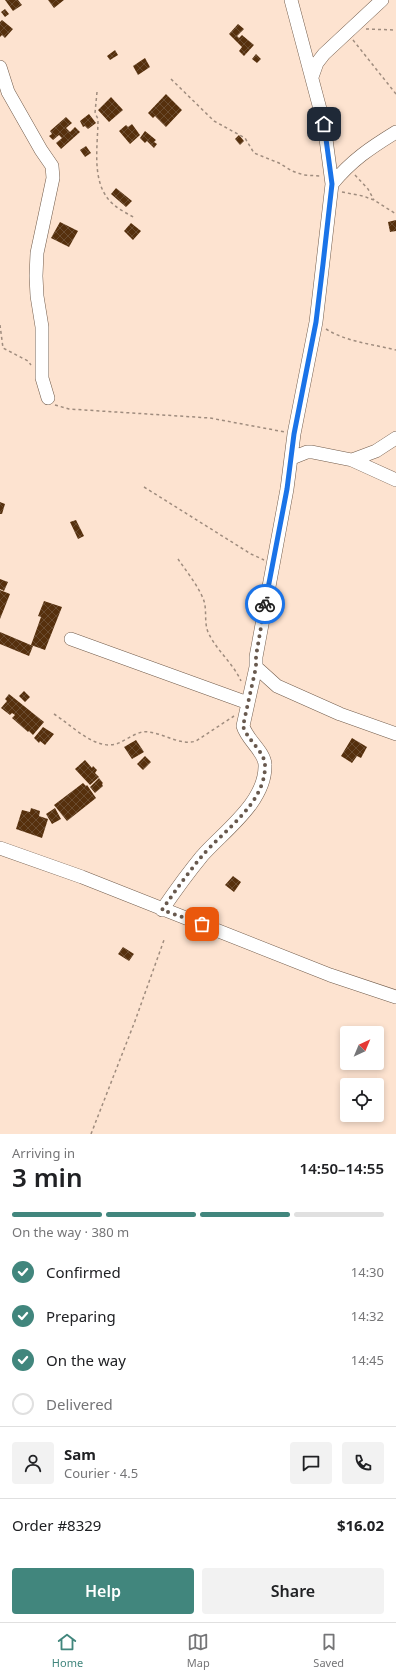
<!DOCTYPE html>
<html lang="en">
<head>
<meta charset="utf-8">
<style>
  :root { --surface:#fff; --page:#f2f2f2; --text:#202124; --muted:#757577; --line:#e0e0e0; --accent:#41867d }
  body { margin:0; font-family:"Noto Sans",sans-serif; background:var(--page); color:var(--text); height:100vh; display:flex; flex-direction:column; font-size:15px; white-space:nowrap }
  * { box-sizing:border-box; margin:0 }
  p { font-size:13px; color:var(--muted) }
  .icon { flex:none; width:22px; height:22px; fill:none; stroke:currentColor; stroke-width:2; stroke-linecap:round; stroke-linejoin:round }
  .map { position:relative; height:1134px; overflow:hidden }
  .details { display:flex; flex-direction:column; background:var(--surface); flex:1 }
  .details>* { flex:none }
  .needle { width:26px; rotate:44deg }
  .fabs { position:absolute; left:340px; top:1026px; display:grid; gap:8px }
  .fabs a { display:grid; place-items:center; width:44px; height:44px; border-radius:4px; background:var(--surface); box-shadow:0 2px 6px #0003; font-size:20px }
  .pin { position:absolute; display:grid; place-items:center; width:34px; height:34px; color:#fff; margin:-17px; border-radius:8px; box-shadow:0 2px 6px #0006 }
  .courier { position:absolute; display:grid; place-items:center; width:40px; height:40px; margin:-20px; border:3px solid #1a73e8; border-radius:50%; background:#fff; color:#222; box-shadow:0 1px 5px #0007 }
  .summary em { font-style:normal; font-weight:600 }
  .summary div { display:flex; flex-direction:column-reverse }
  .summary { display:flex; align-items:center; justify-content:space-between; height:68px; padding:0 12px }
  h1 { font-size:26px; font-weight:600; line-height:30px }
  .bar { display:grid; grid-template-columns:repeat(4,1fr); gap:6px 4px; align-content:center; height:48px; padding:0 12px }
  .bar i { height:5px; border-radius:3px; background:var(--line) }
  .bar .on { background:var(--accent) }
  .bar p { grid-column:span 4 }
  .line { display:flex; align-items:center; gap:10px; padding:0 12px; border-top:1px solid var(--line) }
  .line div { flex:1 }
  .round { display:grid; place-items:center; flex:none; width:42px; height:42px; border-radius:4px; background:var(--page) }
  ol { padding:0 12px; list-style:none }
  li { display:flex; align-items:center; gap:12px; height:44px }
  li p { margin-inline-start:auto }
  li .icon { padding:4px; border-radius:50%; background:var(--accent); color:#fff; stroke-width:4 }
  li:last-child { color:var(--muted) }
  li i { width:22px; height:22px; border:2px solid var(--line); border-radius:50% }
  .cta { display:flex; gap:8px; margin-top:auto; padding:8px 12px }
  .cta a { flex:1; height:46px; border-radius:4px; background:var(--accent); color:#fff; font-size:16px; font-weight:600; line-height:46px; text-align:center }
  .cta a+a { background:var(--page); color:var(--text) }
  .tab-bar { display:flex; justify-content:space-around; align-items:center; height:56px; border-top:1px solid var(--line); background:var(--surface); font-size:11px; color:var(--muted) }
  .tab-bar a { display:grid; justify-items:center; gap:2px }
  .tab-bar .on { color:var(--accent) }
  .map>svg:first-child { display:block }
  .building { fill:url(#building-cross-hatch) }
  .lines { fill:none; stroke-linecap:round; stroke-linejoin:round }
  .minor-casing { stroke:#725c4b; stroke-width:14 }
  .path { stroke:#9f8c7e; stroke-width:1.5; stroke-dasharray:3 3; stroke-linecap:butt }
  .minor { stroke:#fff; stroke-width:13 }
  .done { stroke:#68594e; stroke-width:4; stroke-dasharray:0 7.2 }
  .route { stroke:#1a73e8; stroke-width:5 }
</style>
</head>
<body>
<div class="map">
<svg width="396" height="1134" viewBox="0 0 396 1134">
  <defs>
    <pattern id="building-cross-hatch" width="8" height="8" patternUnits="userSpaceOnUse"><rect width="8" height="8" fill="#56300d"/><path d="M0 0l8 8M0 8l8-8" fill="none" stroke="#6a4b2f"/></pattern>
  </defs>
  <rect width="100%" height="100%" fill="#fde3d0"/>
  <path class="building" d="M5,0H18L22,5L13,11Z
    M48,0H64L54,8Z
    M5,9L9,14L5,17L1,12Z
    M2,20L13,29L5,38L2,35L0,37V22Z
    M238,24L244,29L237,36L239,38L242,35L254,45L244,56L239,51L242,47L229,34Z
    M115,50L118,55L110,60L107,56Z
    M256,54L261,59L257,63L252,59Z
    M145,58L150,67L138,75L133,66Z
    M166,94L182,110L166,127L155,116L153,118L148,113Z
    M111,97L123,110L109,122L98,110Z
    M89,114L96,123L88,129L85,126L83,127L80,121Z
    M66,117L72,123L66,128L70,132L75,127L80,132L61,149L56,143L62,138L59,135L53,140L49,136L52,134L50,131Z
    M132,124L140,135L130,144L119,131L126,125L128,127Z
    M145,131L156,140L154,142L157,144L154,148L147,141L145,143L140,138Z
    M239,135L244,141L240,145L235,139Z
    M86,146L91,153L85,157L80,150Z
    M116,188L132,201L126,207L111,194Z
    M396,220V231L390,232L388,222Z
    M60,222L78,231L69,247L51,238Z
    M131,223L141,231L133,240L124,231Z
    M0,502L5,504L2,514H0Z
    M76,520L84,536L78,539L70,522Z
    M0,579L8,582L4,591L0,589Z
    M0,590L10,594L0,619Z
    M44,601L62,607L45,650L31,645L41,617L38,616Z
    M0,632L33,646L29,656L0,644Z
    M24,691L30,697L25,702L19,696Z
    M9,694L44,722L33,735L29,731L28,732L12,718L15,715L12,713L10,715L1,708L7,701L5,699Z
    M43,727L54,734L45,745L40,741L39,743L34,738Z
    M352,738L367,747L361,758L357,756L352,763L341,756Z
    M136,740L144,752L132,759L124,747Z
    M145,756L151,762L143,770L137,764Z
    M85,760L92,768L93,766L97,770L95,773L99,777L90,785L75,769Z
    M99,778L103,783L102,784L103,786L95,793L90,787Z
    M83,783L86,786L87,785L96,798L67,821L54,805Z
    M31,808L40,811L39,816L48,819L42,838L16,829L22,810L30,812Z
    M55,808L61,819L52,824L46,814Z
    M233,876L241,882L234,892L225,885Z
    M123,947L134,954L129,961L118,954Z"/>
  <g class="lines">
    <defs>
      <path id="minor" d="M291,0L324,124L332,184L316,322L294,434L287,489L256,657V667L277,686L340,714L396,734
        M0,67L8,92L41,150L52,166L53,178L37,253L36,276L37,296L42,327V378L48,398
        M312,77L317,63L324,54L382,0
        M332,184C352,160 370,148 396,132
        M292,458L307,452H312L352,460L376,451L396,438
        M352,460L396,480
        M71,639L248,703
        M0,848L82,877L330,975L396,997
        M162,910C175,891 188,873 202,856C224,831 266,802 265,765C265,752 247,740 243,726L256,667"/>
    </defs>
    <use href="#minor" class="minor-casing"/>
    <path class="path" d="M366,29L396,30
      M353,40L396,94
      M171,79L214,121L245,138L254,153L279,163L292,171L304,175L320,176
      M97,92L95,113L98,119C98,147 90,185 114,205C120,210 128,214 135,218
      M355,175L368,189L374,200
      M342,192L363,196L374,200L396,214
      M0,325L3,348L28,361L31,365
      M326,329C347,342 372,344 396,350
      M55,405L69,409L210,418L285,432
      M144,487L251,554L264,560
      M178,559C187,572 199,587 204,601C207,611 204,622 208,632C216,650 233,663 241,681
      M54,714C73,726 98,754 121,742C129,738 140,730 149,732C165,734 181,746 196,741L234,716
      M91,1134L135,1021L164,940"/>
    <use href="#minor" class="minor"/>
  </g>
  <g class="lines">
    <path class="done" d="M202,924L162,910C175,891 188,873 202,856C224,830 266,803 265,765C265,752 247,740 243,726L256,667V656L265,604"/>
    <path class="route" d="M265,604L287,489L294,434L316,322L323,264L332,184L324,124"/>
  </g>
</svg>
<div class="fabs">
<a><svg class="needle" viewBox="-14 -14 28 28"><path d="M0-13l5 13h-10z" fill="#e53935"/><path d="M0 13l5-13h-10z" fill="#757577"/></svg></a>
<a><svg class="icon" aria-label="locate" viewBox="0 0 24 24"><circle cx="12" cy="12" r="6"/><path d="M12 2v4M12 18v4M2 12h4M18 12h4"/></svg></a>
</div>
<div class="pin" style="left:202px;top:924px;background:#ea580c"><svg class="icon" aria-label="bag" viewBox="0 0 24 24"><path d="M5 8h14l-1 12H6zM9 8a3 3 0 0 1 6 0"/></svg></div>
<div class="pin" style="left:324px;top:124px;background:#1f2937"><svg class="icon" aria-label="home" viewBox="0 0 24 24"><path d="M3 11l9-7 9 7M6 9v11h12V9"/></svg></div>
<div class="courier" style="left:265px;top:604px"><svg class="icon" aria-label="bike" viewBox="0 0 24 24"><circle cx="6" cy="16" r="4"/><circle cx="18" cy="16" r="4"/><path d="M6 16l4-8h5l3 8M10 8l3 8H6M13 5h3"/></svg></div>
</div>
<section class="details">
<div class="summary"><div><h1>3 min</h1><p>Arriving in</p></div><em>14:50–14:55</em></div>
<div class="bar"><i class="on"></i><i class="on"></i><i class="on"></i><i></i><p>On the way · 380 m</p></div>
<ol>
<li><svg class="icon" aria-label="check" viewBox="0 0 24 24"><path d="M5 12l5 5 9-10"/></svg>Confirmed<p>14:30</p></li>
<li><svg class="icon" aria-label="check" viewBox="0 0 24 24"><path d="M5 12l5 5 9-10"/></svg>Preparing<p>14:32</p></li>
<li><svg class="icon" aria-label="check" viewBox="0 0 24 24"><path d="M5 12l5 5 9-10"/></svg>On the way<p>14:45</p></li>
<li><i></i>Delivered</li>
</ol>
<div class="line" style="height:72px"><a class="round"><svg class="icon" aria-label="person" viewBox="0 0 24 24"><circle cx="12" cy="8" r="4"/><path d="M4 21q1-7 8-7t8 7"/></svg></a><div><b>Sam</b><p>Courier · 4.5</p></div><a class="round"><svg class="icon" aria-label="chat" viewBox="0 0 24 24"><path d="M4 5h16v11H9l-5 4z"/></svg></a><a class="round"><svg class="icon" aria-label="phone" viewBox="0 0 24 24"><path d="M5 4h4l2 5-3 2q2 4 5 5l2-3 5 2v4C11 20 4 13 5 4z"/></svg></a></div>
<div class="line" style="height:52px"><div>Order #8329</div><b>$16.02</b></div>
<div class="cta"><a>Help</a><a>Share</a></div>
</section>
<nav class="tab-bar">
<a class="on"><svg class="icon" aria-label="home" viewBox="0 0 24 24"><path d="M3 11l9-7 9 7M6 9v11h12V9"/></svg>Home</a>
<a><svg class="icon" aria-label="map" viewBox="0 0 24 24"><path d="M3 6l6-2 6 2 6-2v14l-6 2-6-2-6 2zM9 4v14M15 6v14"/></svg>Map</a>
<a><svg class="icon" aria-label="saved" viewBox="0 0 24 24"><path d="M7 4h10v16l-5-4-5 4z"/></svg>Saved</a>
</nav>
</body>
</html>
